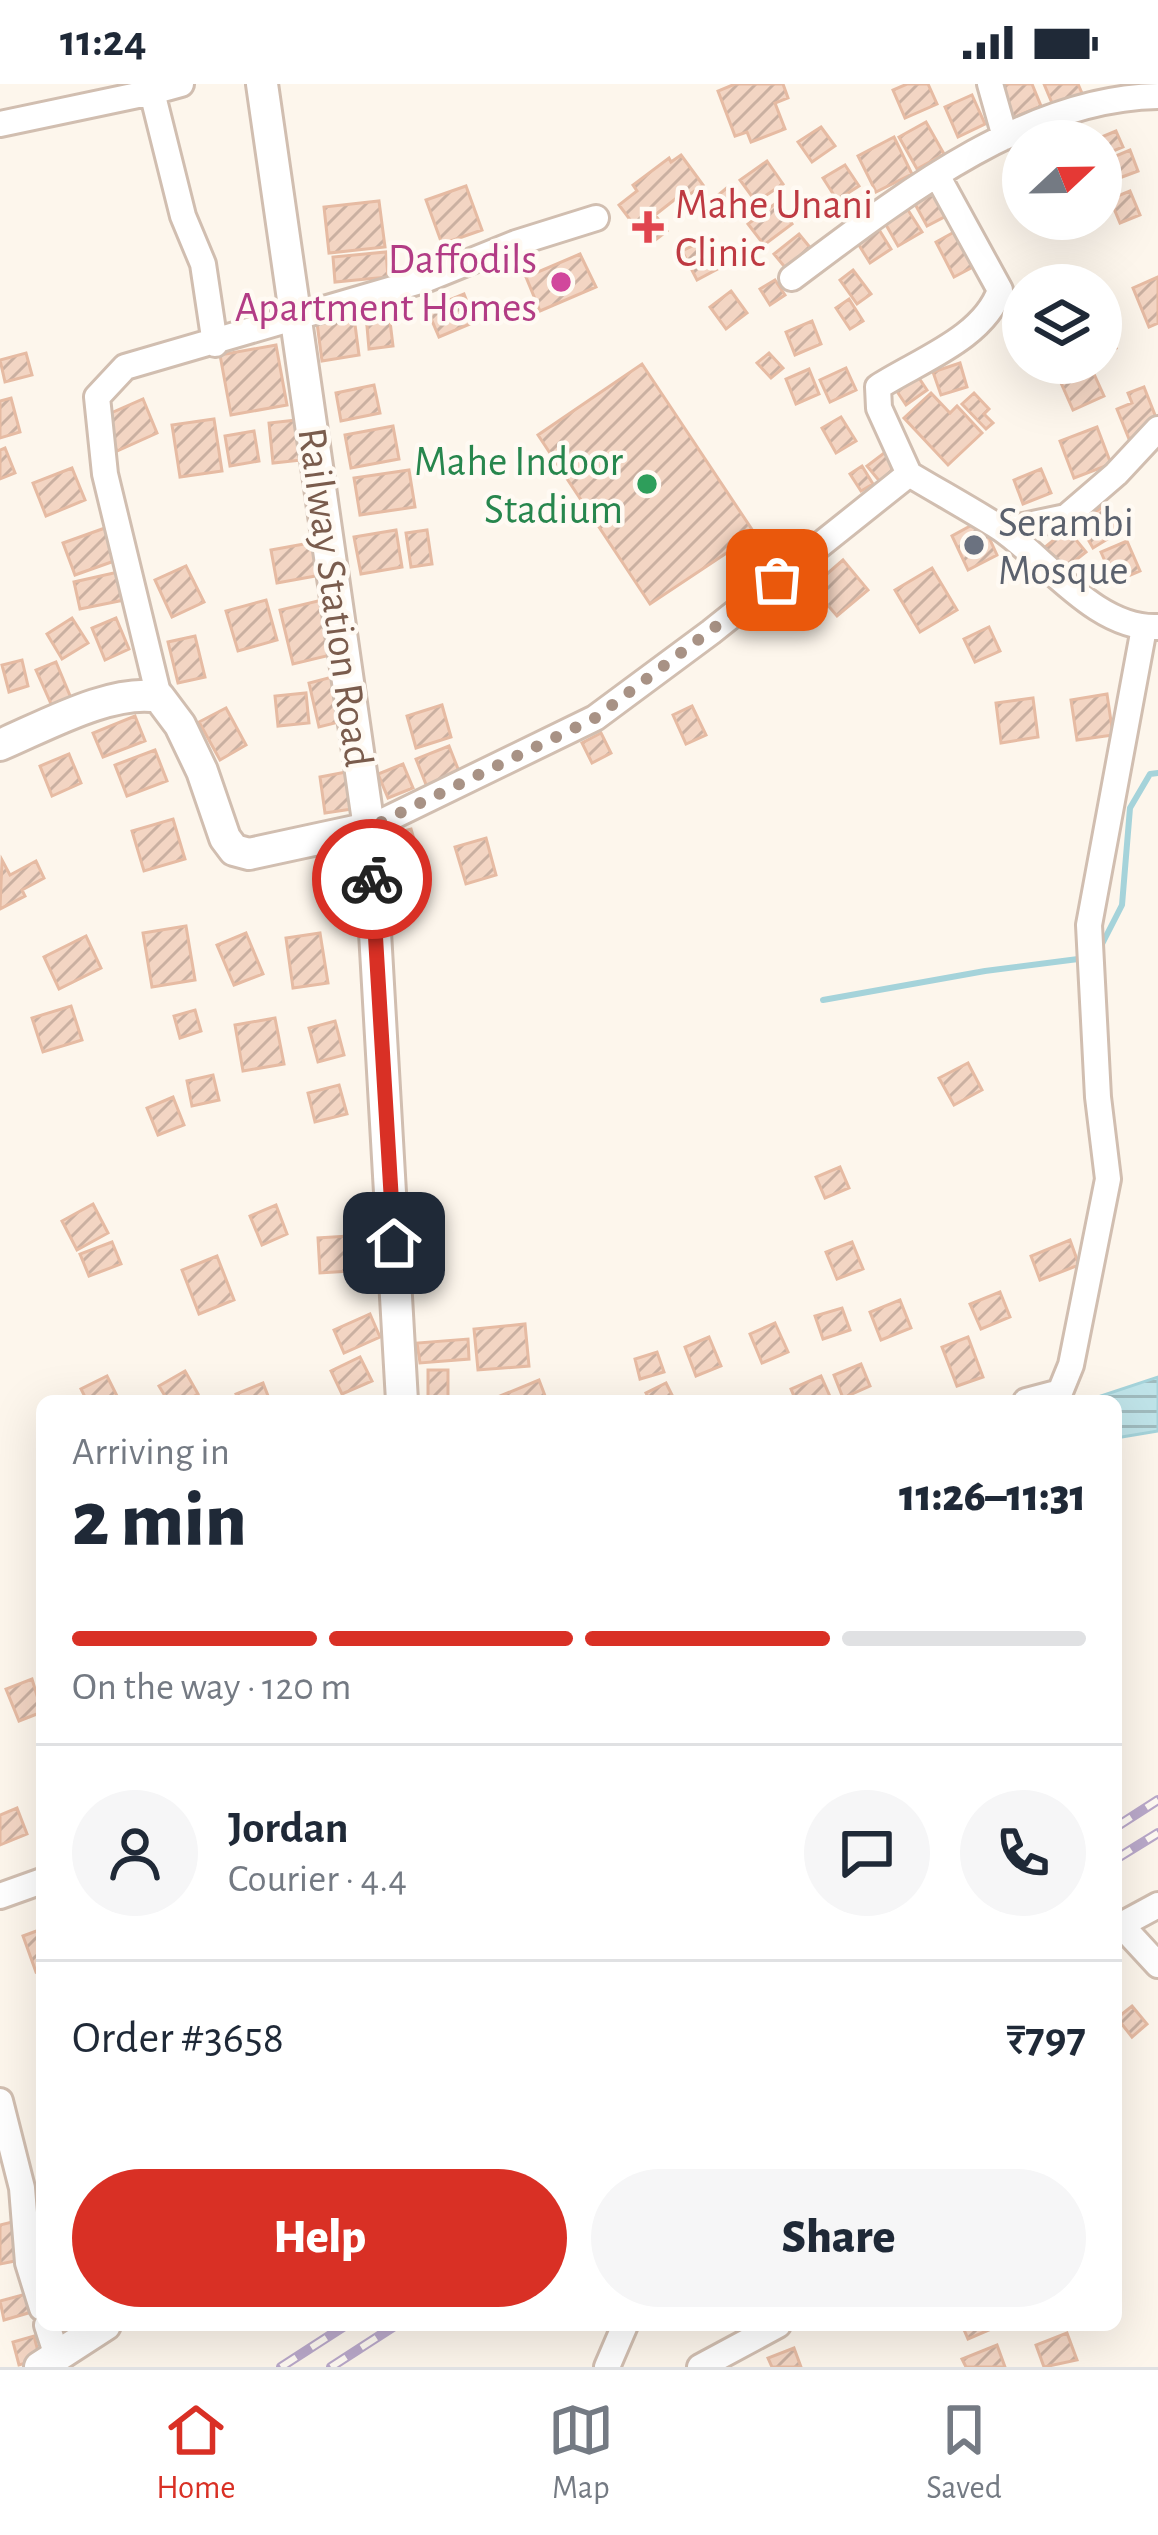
<!DOCTYPE html>
<html lang="en">
<head>
<meta charset="utf-8">
<style>
  :root { --surface:#fff; --page:#f6f6f7; --text:#1f2937; --muted:#747a83; --line:#e0e1e3; --accent:#d93025 }
  body { margin:0; font-family:"Alegreya Sans",sans-serif; background:var(--page); color:var(--text); height:100vh; display:flex; flex-direction:column; font-size:45px; white-space:nowrap }
  * { box-sizing:border-box; margin:0 }
  p { font-size:39px; color:var(--muted) }
  .icon { flex:none; width:66px; height:66px; fill:none; stroke:currentColor; stroke-width:2; stroke-linecap:round; stroke-linejoin:round }
  .map { position:relative; flex:1; overflow:hidden }
  .drawer { position:absolute; left:36px; top:1311px; width:1086px; height:936px; display:flex; flex-direction:column; background:var(--surface); border-radius:18px; box-shadow:0 12px 48px #0002 }
  .drawer>* { flex:none }
  .needle { width:78px; rotate:68deg }
  .controls { position:absolute; left:1002px; top:36px; display:grid; gap:24px }
  .controls a { display:grid; place-items:center; width:120px; height:120px; border-radius:50%; background:var(--surface); box-shadow:0 12px 48px #0002; font-size:60px }
  .pin { position:absolute; display:grid; place-items:center; width:102px; height:102px; color:#fff; margin:-51px; border-radius:24px; box-shadow:0 6px 18px #0006 }
  .courier { position:absolute; display:grid; place-items:center; width:120px; height:120px; margin:-60px; border:9px solid #d93025; border-radius:50%; background:#fff; color:#222; box-shadow:0 3px 15px #0007 }
  .summary em { font-style:normal; font-weight:800 }
  .summary div { display:flex; flex-direction:column-reverse }
  .summary { display:flex; align-items:center; justify-content:space-between; height:204px; padding:0 36px }
  h1 { font-size:78px; font-weight:800; line-height:90px }
  .bar { display:grid; grid-template-columns:repeat(4,1fr); gap:18px 12px; align-content:center; height:144px; padding:0 36px }
  .bar i { height:15px; border-radius:9px; background:var(--line) }
  .bar .selected { background:var(--accent) }
  .bar p { grid-column:span 4 }
  .line { display:flex; align-items:center; gap:30px; padding:0 36px; border-top:3px solid var(--line) }
  .line div { flex:1 }
  .round { display:grid; place-items:center; flex:none; width:126px; height:126px; border-radius:63px; background:var(--page) }
  .primary-button { display:flex; gap:24px; margin-top:auto; padding:24px 36px }
  .primary-button a { flex:1; height:138px; border-radius:72px; background:var(--accent); color:#fff; font-size:48px; font-weight:800; line-height:138px; text-align:center }
  .primary-button a+a { background:var(--page); color:var(--text) }
  .status { display:flex; justify-content:space-between; align-items:center; height:84px; padding:0 60px; background:var(--surface); direction:ltr }
  .status svg { height:33px; fill:currentColor }
  .menu { display:flex; justify-content:space-around; align-items:center; height:168px; border-top:3px solid var(--line); background:var(--surface); font-size:33px; color:var(--muted) }
  .menu a { display:grid; justify-items:center; gap:6px }
  .menu .selected { color:var(--accent) }
  .map>svg:first-child { display:block }
  .water { fill:url(#water-rules); stroke:#a5d3da; stroke-width:3 }
  .lines { fill:none; stroke-linecap:round; stroke-linejoin:round }
  .stream { stroke:#a5d3da; stroke-width:6 }
  .building { fill:url(#building-hatch); stroke:#e6bba3; stroke-width:3 }
  .minor-casing { stroke:#d1beb0; stroke-width:30 }
  .tertiary-casing { stroke:#d1beb0; stroke-width:36 }
  .minor { stroke:#fff; stroke-width:24 }
  .tertiary { stroke:#fff; stroke-width:30 }
  .rail-casing { stroke:#b9a8c9; stroke-width:10 }
  .rail { stroke:#fffaf3; stroke-width:6; stroke-dasharray:18; stroke-linecap:butt }
  .done { stroke:#a89285; stroke-width:12; stroke-dasharray:0 21.6 }
  .route { stroke:#d93025; stroke-width:15 }
  .health-dot { fill:#e0444e; stroke:#fffaf3; stroke-width:4.5 }
  .hotel-dot { fill:#d1479c; stroke:#fffaf3; stroke-width:4.5 }
  .leisure-dot { fill:#2e9e5b; stroke:#fffaf3; stroke-width:4.5 }
  .worship-dot { fill:#6b7280; stroke:#fffaf3; stroke-width:4.5 }
  .labels { text-anchor:middle; stroke-width:9; stroke-linejoin:round; paint-order:stroke }
  .health-label { font-size:42px; fill:#be3a42; stroke:#fffaf3; text-anchor:start }
  .hotel-label { font-size:42px; fill:#b23c85; stroke:#fffaf3; text-anchor:end }
  .leisure-label { font-size:42px; fill:#27864d; stroke:#fffaf3; text-anchor:end }
  .worship-label { font-size:42px; fill:#5b616d; stroke:#fffaf3; text-anchor:start }
  .street-label { font-size:42px; fill:#7a5c4d; stroke:#fffaf3 }
</style>
</head>
<body>
<div class="status"><b>11:24</b><svg viewBox="0 0 49 12"><path d="M0 12V9h3v3zM5 12V6h3v6zM10 12V3h3v9zM15 12V0h3v12zM26 1h20v11H26zM47 4h2v5h-2z"/></svg></div>
<div class="map">
<svg width="1158" height="2283" viewBox="0 0 1158 2283">
  <defs>
    <pattern id="water-rules" width="6" height="5" patternUnits="userSpaceOnUse" patternTransform="scale(3)"><rect width="6" height="5" fill="#bfe3e8"/><path d="M0 2.5h6" fill="none" stroke="#a0bbbe"/></pattern>
    <pattern id="building-hatch" width="6" height="6" patternUnits="userSpaceOnUse" patternTransform="scale(3)"><rect width="6" height="6" fill="#f3d5c3"/><path d="M-1 1l2-2M0 6l6-6M5 7l2-2" fill="none" stroke="#cab0a1"/></pattern>
  </defs>
  <rect width="100%" height="100%" fill="#fdf6ec"/>
  <path class="water" d="M1158,1293V1347L1116,1354V1317H1086Z"/>
  <g class="lines">
    <path class="stream" d="M1100,864L1122,821L1130,724L1150,690L1158,689
      M823,916L985,887L1086,874"/>
  </g>
  <path class="building" d="M735,0H783L788,14L775,19L785,45L751,58L747,48L735,52L718,7Z
    M907,0H928L937,20L905,34L893,6Z
    M998,0H1032L1041,22L1008,36Z
    M1044,0H1078L1084,14L1055,26Z
    M972,11L985,40L958,53L945,23Z
    M926,38L944,70L917,85L899,53Z
    M821,43L835,62L812,78L798,58Z
    M1116,47L1123,63L1101,72V57H1092Z
    M894,53L912,90L876,108L858,72Z
    M1130,66L1138,87L1114,96L1106,76Z
    M681,71L703,101L686,113L683,109L655,131L667,147L649,161L619,121L637,107L633,101L669,74L671,78Z
    M1023,76V112L1021,113L1008,82Z
    M767,77L783,100L756,118L740,96Z
    M845,81L859,102L837,116L823,94Z
    M466,102L482,146L442,160L426,116Z
    M728,103L743,122L725,136L711,117Z
    M1130,107L1140,131L1120,139L1110,115Z
    M936,108L948,131L927,142L915,120Z
    M379,117L385,163L329,169L324,123Z
    M776,119L792,140L764,161L748,140Z
    M908,126L922,148L898,162L885,139Z
    M878,144L891,165L870,179L857,158Z
    M956,147L975,182L954,193L936,158Z
    M799,150L813,167L788,187L774,170Z
    M709,154L723,182L697,196L682,167Z
    M386,168L388,193L335,198L333,173Z
    M580,170L596,203L540,227L526,193Z
    M853,186L871,210L857,220L840,196Z
    M1158,193V239L1149,243L1133,204Z
    M775,196L785,211L770,221L760,205Z
    M731,207L747,229L726,245L710,223Z
    M464,210L475,238L439,253L427,225Z
    M849,215L863,237L850,245L836,224Z
    M1101,227L1116,264L1101,269Z
    M389,229L393,262L369,265L366,231Z
    M354,233L359,271L322,277L317,239Z
    M812,237L821,260L795,271L786,248Z
    M276,261L287,321L231,331L220,271Z
    M26,269L32,291L5,298L0,276Z
    M769,269L783,284L771,294L757,279Z
    M960,279L967,303L941,311L933,288Z
    M1089,279L1104,312L1073,326L1058,292Z
    M642,280L755,450L650,520L538,351Z
    M846,284L856,306L830,318L820,296Z
    M809,285L819,310L796,320L786,295Z
    M913,285L927,306L906,321L892,300Z
    M374,301L380,329L341,337L336,309Z
    M1144,303L1157,336L1148,347L1129,355L1117,325L1132,319L1128,309Z
    M931,309L950,329L957,322L982,349L948,381L904,334Z
    M974,309L989,325L984,330L993,339L986,345L962,320Z
    M11,314L20,348L0,354V317Z
    M143,315L157,349L117,367L102,333Z
    M841,333L856,357L836,369L822,344Z
    M214,335L222,387L180,393L172,341Z
    M297,336L302,376L273,379L269,339Z
    M393,342L399,375L351,384L345,351Z
    M1097,343L1111,380L1074,394L1060,357Z
    M254,347L259,377L230,382L225,352Z
    M5,364L15,389L0,395V366Z
    M888,366L901,383L881,399L867,382Z
    M862,382L873,400L861,407L850,390Z
    M72,384L85,416L46,432L33,399Z
    M1041,385L1051,409L1023,420L1014,396Z
    M409,386L415,423L360,431L354,394Z
    M1106,421L1122,446L1093,464L1078,438Z
    M981,436L997,471L968,486L952,452Z
    M105,444L117,476L75,491L63,459Z
    M1067,445L1086,468L1062,487L1044,464Z
    M396,446L402,483L361,490L354,453Z
    M427,446L432,480L411,483L406,449Z
    M1127,457L1140,487L1114,498L1101,468Z
    M315,458L321,491L277,499L271,466Z
    M843,476L868,506L837,532L812,503Z
    M186,482L204,518L172,533L155,496Z
    M932,484L957,526L920,548L895,506Z
    M118,488L124,516L80,525L74,498Z
    M266,516L277,556L238,567L226,527Z
    M322,516L335,570L293,580L280,526Z
    M72,534L88,559L62,575L47,550Z
    M116,534L129,565L105,576L92,544Z
    M989,543L1000,567L975,578L964,555Z
    M195,552L205,593L178,599L168,558Z
    M22,576L28,602L9,608L2,581Z
    M56,578L71,614L52,622L36,586Z
    M332,593L343,637L319,643L309,599Z
    M306,609L309,639L278,642L275,612Z
    M1107,610L1113,651L1077,656L1071,616Z
    M1033,614L1038,653L1001,659L996,619Z
    M442,621L451,653L416,664L407,632Z
    M692,622L706,651L686,660L673,631Z
    M226,624L246,661L220,676L199,638Z
    M135,632L145,657L103,673L93,649Z
    M601,649L611,669L592,679L582,659Z
    M449,662L460,690L427,703L416,675Z
    M155,666L167,697L127,712L115,681Z
    M69,670L81,699L52,712L40,682Z
    M403,680L413,704L388,714L378,690Z
    M346,688L352,725L325,729L320,693Z
    M173,735L185,775L144,787L132,747Z
    M411,745L418,769L394,775L388,751Z
    M486,754L496,791L466,800L455,763Z
    M2,776L10,791L36,777L44,794L22,806L25,812L0,825Z
    M186,842L195,896L152,903L143,849Z
    M246,849L263,890L234,901L217,861Z
    M320,849L328,899L293,904L286,854Z
    M86,852L101,884L59,905L44,873Z
    M71,922L82,956L43,968L32,934Z
    M195,926L201,947L180,954L174,932Z
    M275,934L284,980L243,987L235,941Z
    M335,937L344,971L318,978L309,944Z
    M968,979L982,1006L954,1021L939,994Z
    M213,991L219,1016L192,1022L187,997Z
    M339,1001L347,1030L315,1038L308,1009Z
    M173,1013L184,1041L158,1051L147,1024Z
    M840,1083L849,1104L825,1114L816,1093Z
    M93,1120L108,1149L77,1166L62,1137Z
    M276,1121L287,1150L262,1161L250,1132Z
    M348,1152L350,1187L320,1189L318,1154Z
    M1070,1156L1079,1181L1040,1196L1031,1172Z
    M112,1158L121,1180L89,1192L80,1170Z
    M852,1158L863,1185L837,1195L826,1168Z
    M217,1172L234,1216L199,1230L182,1186Z
    M1000,1208L1010,1233L981,1245L970,1220Z
    M900,1216L911,1244L881,1256L870,1228Z
    M842,1224L850,1246L823,1255L815,1232Z
    M370,1230L380,1253L344,1269L334,1246Z
    M775,1239L788,1268L762,1279L750,1250Z
    M525,1240L529,1282L478,1286L474,1245Z
    M709,1253L721,1282L696,1292L685,1263Z
    M968,1253L983,1293L957,1302L942,1263Z
    M468,1255L469,1275L420,1279L417,1259Z
    M657,1268L664,1288L640,1295L635,1275Z
    M360,1273L372,1297L342,1310L331,1287Z
    M861,1280L870,1302L843,1314L834,1291Z
    M428,1286H448V1317H428Z
    M185,1287L198,1310L186,1317H168L159,1302Z
    M107,1292L118,1314L87,1317L81,1305Z
    M821,1292L832,1317H796L791,1305Z
    M539,1296L547,1317H488Z
    M263,1299L270,1317H239L236,1310Z
    M666,1299L674,1315L650,1317L646,1309Z
    M32,1595L42,1628L19,1637L6,1605Z
    M17,1724L27,1750L0,1761V1731Z
    M42,1845V1886L36,1888L23,1852Z
    M1132,1922L1147,1940L1132,1953L1117,1934Z
    M12,2138L20,2176L0,2180V2141Z
    M26,2210L32,2228L4,2236L0,2217Z
    M962,2241H987L989,2246L968,2255Z
    M1067,2249L1077,2276L1044,2283L1036,2261Z
    M34,2252L40,2275L19,2281L13,2258Z
    M997,2261L1005,2283H966L962,2275Z
    M794,2264L801,2283H772L768,2274Z"/>
  <g class="lines">
    <defs>
      <path id="minor" d="M181,0L152,8L183,132L203,180L215,260
        M990,0L1005,53
        M0,40L152,8
        M792,194C896,116 1024,14 1158,12
        M909,390L879,324L878,303C918,277 984,254 1000,206L938,93
        M1004,446L1066,433L1116,390L1158,345
        M159,613L105,390L97,313L125,283L427,195L516,159L596,134
        M369,744L595,634L711,548L909,390C939,408 970,425 1000,444C1046,475 1096,546 1158,543
        M1026,1317L1060,1308L1071,1281L1108,1095L1098,1013L1089,841L1144,544
        M0,1812L42,1797
        M1121,1841L1158,1821
        M1116,1844L1121,1841L1158,1881
        M0,2017L22,2104L28,2179L42,2224
        M47,2241L57,2272
        M607,2283L625,2241
        M700,2283L778,2241"/>
      <path id="tertiary" d="M262,0L369,744L402,1317
        M0,661C43,643 112,604 159,613L180,641L202,687L225,754L234,766L249,770L369,744
        M40,2283L105,2241"/>
    </defs>
    <use href="#minor" class="minor-casing"/>
    <use href="#tertiary" class="tertiary-casing"/>
    <use href="#minor" class="minor"/>
    <use href="#tertiary" class="tertiary"/>
    <defs>
      <path id="rail" d="M1116,1743L1158,1716
        M1116,1775L1158,1749
        M281,2283L346,2241
        M331,2283L396,2241"/>
    </defs>
    <use href="#rail" class="rail-casing"/>
    <use href="#rail" class="rail"/>
  </g>
  <g class="lines">
    <path class="done" d="M372,795L369,744L595,634L777,496"/>
    <path class="route" d="M372,795L394,1159"/>
  </g>
  <path class="health-dot" d="M642 125h12v12h12v12h-12v12h-12v-12h-12v-12h12z"/>
  <circle class="hotel-dot" cx="561" cy="198" r="12"/>
  <circle class="leisure-dot" cx="647" cy="400" r="12"/>
  <circle class="worship-dot" cx="974" cy="461" r="12"/>
  <g class="labels">
    <g class="health-label">
      <text x="675" y="134">Mahe Unani<tspan x="675" dy="48">Clinic</tspan></text>
    </g>
    <g class="hotel-label">
      <text x="537" y="189">Daffodils<tspan x="537" dy="48">Apartment Homes</tspan></text>
    </g>
    <g class="leisure-label">
      <text x="623" y="391">Mahe Indoor<tspan x="623" dy="48">Stadium</tspan></text>
    </g>
    <g class="worship-label">
      <text x="998" y="452">Serambi<tspan x="998" dy="48">Mosque</tspan></text>
    </g>
    <g class="street-label">
      <text transform="translate(337 513) rotate(82)" y="15">Railway Station Road</text>
    </g>
  </g>
</svg>
<div class="controls">
<a><svg class="needle" viewBox="-14 -14 28 28"><path d="M0-13l5 13h-10z" fill="#e53935"/><path d="M0 13l5-13h-10z" fill="#747a83"/></svg></a>
<a><svg class="icon" aria-label="layers" viewBox="0 0 24 24"><path d="M12 4l9 5-9 5-9-5zM3 14l9 5 9-5"/></svg></a>
</div>
<div class="pin" style="left:777px;top:496px;background:#ea580c"><svg class="icon" aria-label="bag" viewBox="0 0 24 24"><path d="M5 8h14l-1 12H6zM9 8a3 3 0 0 1 6 0"/></svg></div>
<div class="pin" style="left:394px;top:1159px;background:#1f2937"><svg class="icon" aria-label="home" viewBox="0 0 24 24"><path d="M3 11l9-7 9 7M6 9v11h12V9"/></svg></div>
<div class="courier" style="left:372px;top:795px"><svg class="icon" aria-label="bike" viewBox="0 0 24 24"><circle cx="6" cy="16" r="4"/><circle cx="18" cy="16" r="4"/><path d="M6 16l4-8h5l3 8M10 8l3 8H6M13 5h3"/></svg></div>
<section class="drawer">
<div class="summary"><div><h1>2 min</h1><p>Arriving in</p></div><em>11:26–11:31</em></div>
<div class="bar"><i class="selected"></i><i class="selected"></i><i class="selected"></i><i></i><p>On the way · 120 m</p></div>
<div class="line" style="height:216px"><a class="round"><svg class="icon" aria-label="person" viewBox="0 0 24 24"><circle cx="12" cy="8" r="4"/><path d="M4 21q1-7 8-7t8 7"/></svg></a><div><b>Jordan</b><p>Courier · 4.4</p></div><a class="round"><svg class="icon" aria-label="chat" viewBox="0 0 24 24"><path d="M4 5h16v11H9l-5 4z"/></svg></a><a class="round"><svg class="icon" aria-label="phone" viewBox="0 0 24 24"><path d="M5 4h4l2 5-3 2q2 4 5 5l2-3 5 2v4C11 20 4 13 5 4z"/></svg></a></div>
<div class="line" style="height:156px"><div>Order #3658</div><b>₹797</b></div>
<div class="primary-button"><a>Help</a><a>Share</a></div>
</section>
</div>
<nav class="menu">
<a class="selected"><svg class="icon" aria-label="home" viewBox="0 0 24 24"><path d="M3 11l9-7 9 7M6 9v11h12V9"/></svg>Home</a>
<a><svg class="icon" aria-label="map" viewBox="0 0 24 24"><path d="M3 6l6-2 6 2 6-2v14l-6 2-6-2-6 2zM9 4v14M15 6v14"/></svg>Map</a>
<a><svg class="icon" aria-label="saved" viewBox="0 0 24 24"><path d="M7 4h10v16l-5-4-5 4z"/></svg>Saved</a>
</nav>
</body>
</html>
